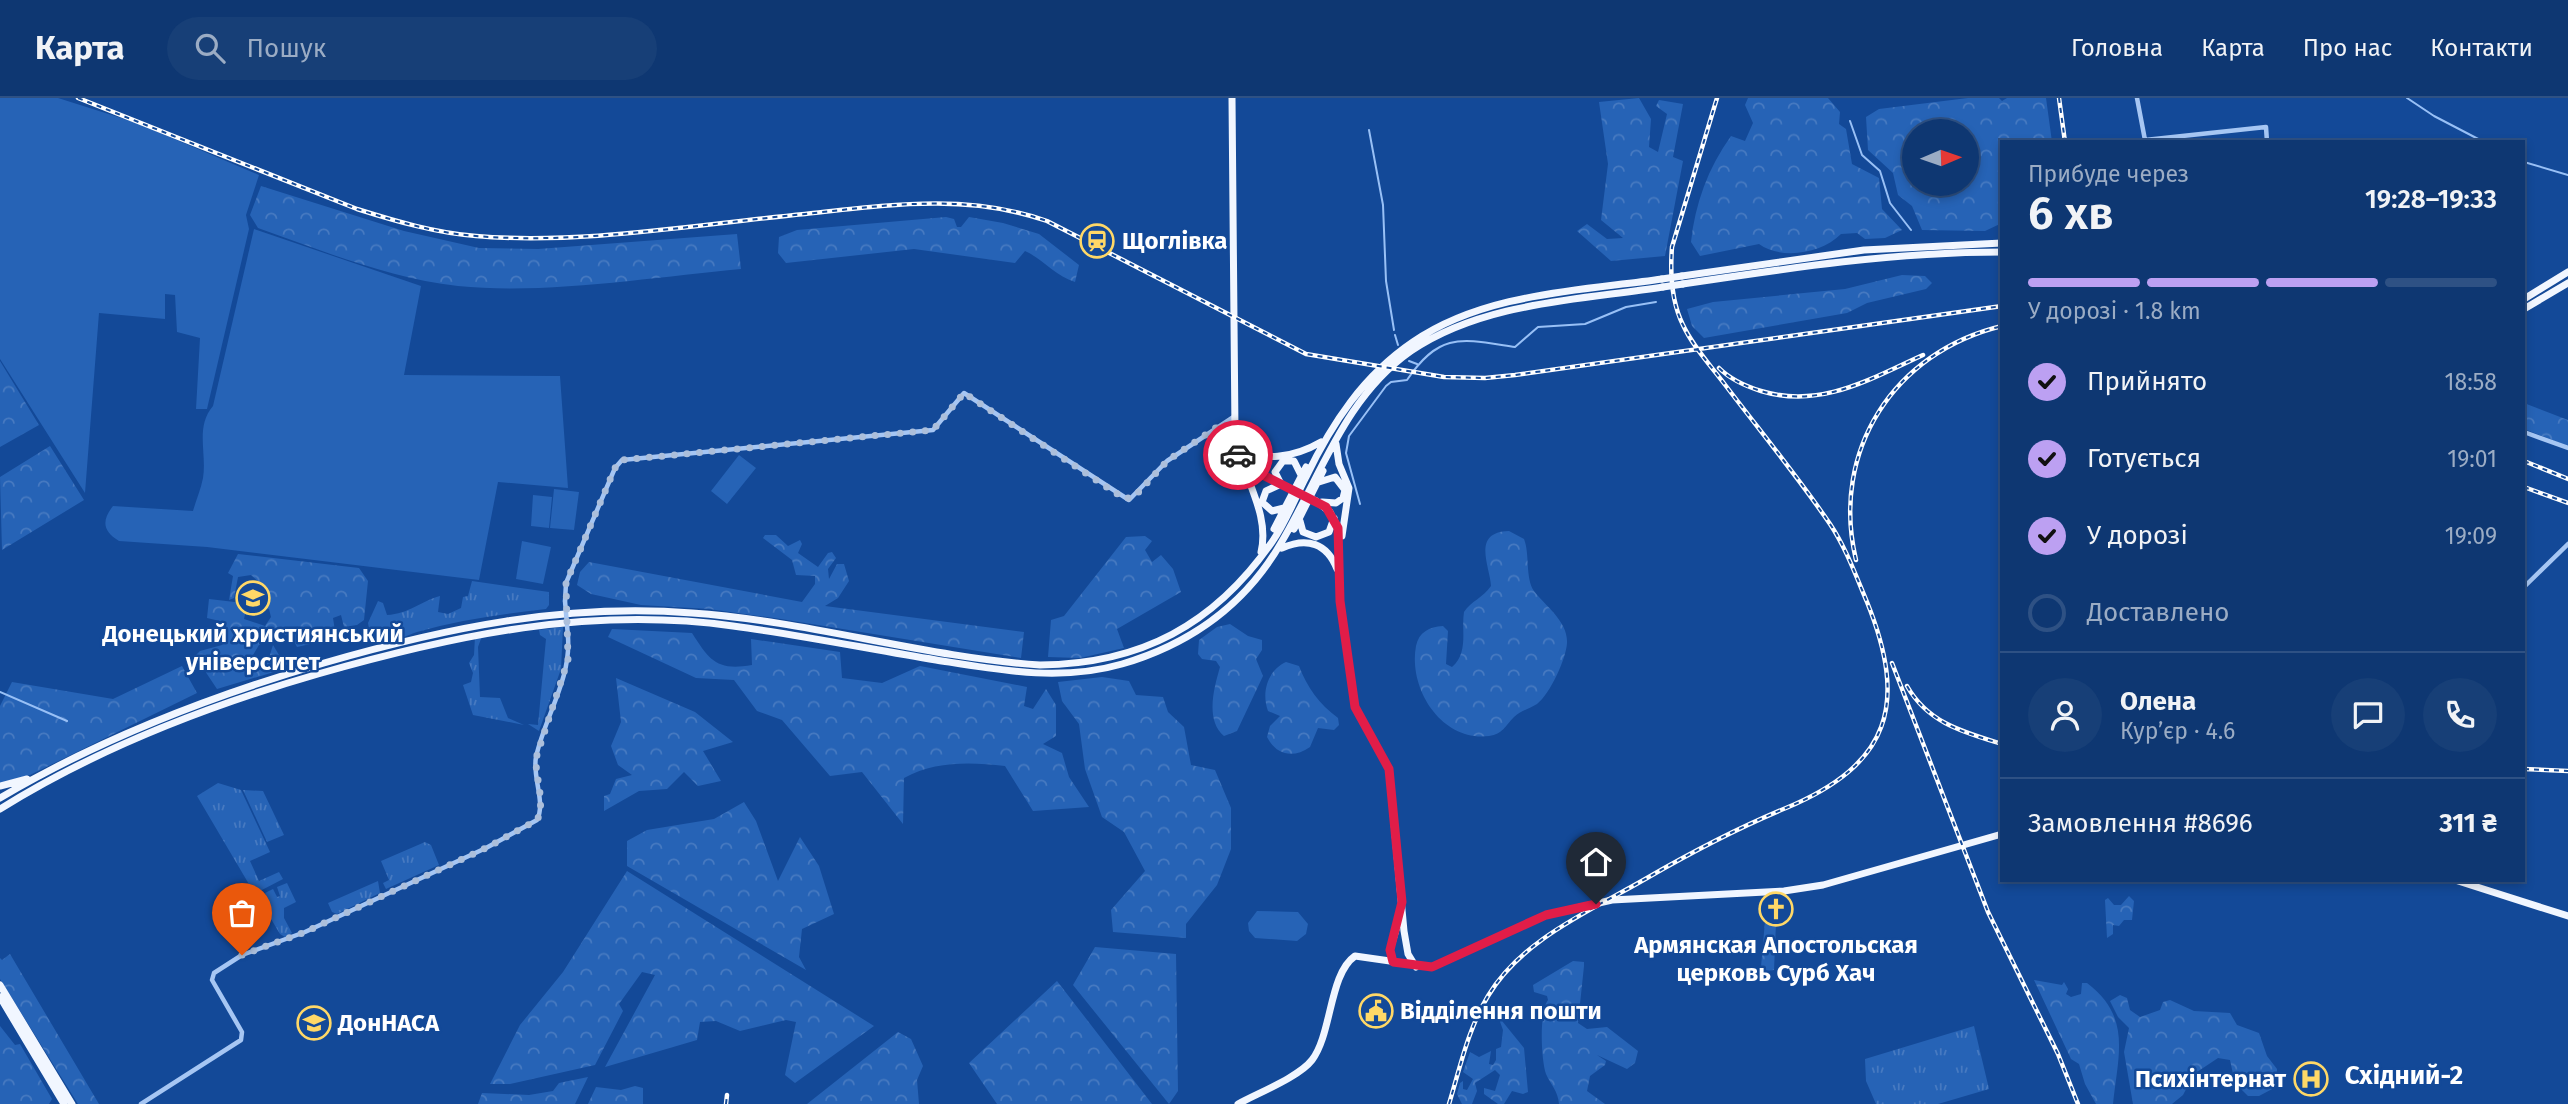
<!DOCTYPE html>
<html lang="uk">
<head>
<meta charset="utf-8">
<style>
  :root { --surface:#0e3772; --page:#173f77; --text:#f1f3f6; --muted:#9bacc4; --line:#2e5184; --accent:#bca0f2 }
  body { margin:0; font-family:"Fira Sans",sans-serif; background:var(--page); color:var(--text); height:100vh; display:flex; flex-direction:column; font-size:26px; white-space:nowrap }
  * { box-sizing:border-box; margin:0 }
  p { font-size:23px; color:var(--muted) }
  .icon { flex:none; width:38px; height:38px; fill:none; stroke:currentColor; stroke-width:2; stroke-linecap:round; stroke-linejoin:round }
  .map { position:relative; flex:1; overflow:hidden }
  .panel { position:absolute; left:2000px; top:42px; width:525px; height:742px; display:flex; flex-direction:column; background:var(--surface); border-radius:0px; box-shadow:0 4px 10px #0003,0 0 0 2px var(--line) }
  .panel>* { flex:none }
  .needle { width:46px; rotate:88deg }
  .buttons { position:absolute; left:1902px; top:21px; display:grid; gap:14px }
  .buttons a { display:grid; place-items:center; width:77px; height:77px; border-radius:50%; background:var(--surface); box-shadow:0 4px 10px #0003,0 0 0 2px var(--line); font-size:35px }
  .pin { position:absolute; display:grid; place-items:center; width:60px; height:60px; color:#fff; margin:-72px -30px; border-radius:50% 50% 50% 0; rotate:-45deg; box-shadow:0 0 7px #0007 }
  .pin .icon { rotate:45deg }
  .courier { position:absolute; display:grid; place-items:center; width:70px; height:70px; margin:-35px; border:5px solid #e11d48; border-radius:50%; background:#fff; color:#222; box-shadow:0 2px 9px #0007 }
  .summary em { font-style:normal; font-weight:600 }
  .summary div { display:flex; flex-direction:column-reverse }
  .summary { display:flex; align-items:center; justify-content:space-between; height:119px; padding:0 28px }
  h1 { font-size:46px; font-weight:600; line-height:52px }
  .bar { display:grid; grid-template-columns:repeat(4,1fr); gap:10px 7px; align-content:center; height:84px; padding:0 28px }
  .bar i { height:9px; border-radius:5px; background:var(--line) }
  .bar .selected { background:var(--accent) }
  .bar p { grid-column:span 4 }
  .line { display:flex; align-items:center; gap:18px; padding:0 28px; border-top:2px solid var(--line) }
  .line div { flex:1 }
  .round { display:grid; place-items:center; flex:none; width:74px; height:74px; border-radius:37px; background:var(--page) }
  ol { padding:0 28px; list-style:none }
  li { display:flex; align-items:center; gap:21px; height:77px }
  li p { margin-inline-start:auto }
  li .icon { padding:7px; border-radius:50%; background:var(--accent); color:#111; stroke-width:4 }
  li:last-child { color:var(--muted) }
  li i { width:38px; height:38px; border:4px solid var(--line); border-radius:50% }
  header { display:flex; align-items:center; gap:42px; box-sizing:border-box; height:98px; padding:0 35px; background:var(--surface); border-bottom:2px solid var(--line) }
  header strong { font-size:33px }
  nav { display:flex; gap:38px; margin-inline-start:auto; font-size:24px }
  .search { width:490px; height:63px; background:var(--page); display:flex; align-items:center; gap:18px; box-sizing:border-box; padding:0 24px; border-radius:38px; color:var(--muted); font-size:26px }
  .map>svg:first-child { display:block }
  .grass { fill:url(#grass-tufts) }
  .forest { fill:url(#forest-crowns); fill-rule:evenodd }
  .garden { fill:#2663b6 }
  .lines { fill:none; stroke-linecap:round; stroke-linejoin:round }
  .stream { stroke:#98c0f6; stroke-width:2 }
  .minor { stroke:#a6c6f3; stroke-width:4.5 }
  .major { stroke:#f1f6ff; stroke-width:7 }
  .rail-casing { stroke:#fff; stroke-width:4.5 }
  .rail { stroke:#134998; stroke-width:2; stroke-dasharray:5; stroke-linecap:butt }
  .minor-bridge { stroke:#a6c6f3; stroke-width:4.5 }
  .major-bridge { stroke:#f1f6ff; stroke-width:7 }
  .done { stroke:#acbfdb; stroke-width:7; stroke-dasharray:0 12.6 }
  .route { stroke:#e11d48; stroke-width:9 }
  .labels { text-anchor:middle; stroke-width:5; stroke-linejoin:round; paint-order:stroke }
  .poi-label { font-size:24px; font-weight:bold; fill:#fff; stroke:#134998; text-anchor:start }
  .neighbourhood-label { font-size:26px; font-weight:bold; fill:#fff; stroke:#134998 }
</style>
</head>
<body>
<header>
<strong>Карта</strong>
<div class="search"><svg class="icon" aria-label="search" viewBox="0 0 24 24"><circle cx="10" cy="10" r="6"/><path d="M15 15l6 6"/></svg>Пошук</div>
<nav><a>Головна</a><a>Карта</a><a>Про нас</a><a>Контакти</a></nav>
</header>
<div class="map">
<svg width="2568" height="1006" viewBox="0 0 2568 1006">
  <defs>
    <pattern id="grass-tufts" width="24" height="20" patternUnits="userSpaceOnUse" patternTransform="scale(1.75)"><rect width="24" height="20" fill="#2663b6"/><path d="M3 7l-1-3M5 7V3M7 7l1-3M15 17l-1-3M17 17v-4M19 17l1-3" fill="none" stroke="#477ac1"/></pattern>
    <pattern id="forest-crowns" width="20" height="18" patternUnits="userSpaceOnUse" patternTransform="scale(1.75)"><rect width="20" height="18" fill="#2663b6"/><path d="M2 6a3 3 0 1 1 6 0M12 15a3 3 0 1 1 6 0" fill="none" stroke="#477ac1"/></pattern>
  </defs>
  <rect width="100%" height="100%" fill="#134998"/>
  <path class="grass" d="M472,483L549,494V507L546,511C502,516 459,522 417,534C405,538 382,550 371,542L368,525L378,503L383,505L387,517C409,516 421,503 440,498L438,514L448,516L461,510L463,499L468,498Z
    M563,529L561,571L539,633L528,626L538,627L546,541L540,537L539,532Z
    M482,538L478,549L480,599L500,600L508,620L524,627L473,617L463,587L471,584L473,575L469,565L474,557L475,539Z
    M218,685L241,692L270,754L250,763L259,783L279,774L283,781L258,794L253,793L197,698Z
    M243,692L263,693L284,737L267,744Z
    M425,744L431,747L439,767L386,791L383,785L389,782L381,763Z
    M378,783L380,795L337,816L332,814L328,805Z
    M287,785L296,804L284,810V820L292,835L285,839L280,836L258,799L261,797L264,803L268,802L265,795L273,791L277,799L280,798L277,789Z
    M1974,928L1989,991L1938,1006H1876L1866,983L1865,961Z"/>
  <path class="forest" d="M1639,0L1651,21L1649,49L1658,54L1667,16L1656,8L1659,2L1683,6L1673,59L1683,63L1665,158L1611,163L1577,133L1587,126L1607,141L1623,140L1601,122L1608,66L1599,4Z
    M1748,0H1828L1840,14L1839,26L1846,31L1852,66L1879,80L1882,111L1902,132L1885,140L1865,141L1857,135L1841,136C1821,156 1781,162 1759,146L1700,158L1691,144C1695,106 1708,70 1731,38L1745,43L1753,25L1745,7Z
    M1968,0H1999L2002,3L2007,0H2046L2052,44H2002V125L1985,133L1922,132L1912,108L1898,97L1893,75L1868,52L1866,19L1879,11ZM1914,33H1967V86H1914Z
    M261,88L404,133L479,150L538,151L737,136L741,171C653,179 545,197 458,188C388,180 323,153 258,130L250,117Z
    M946,119L954,121L957,129H961L969,119L1003,125L1039,136L1079,167L1075,184C1055,178 1043,161 1025,153L1015,165L914,151L786,165L778,155L779,139L797,132Z
    M1902,177L1925,178L1932,185L1926,191L1867,205L1847,215L1704,240L1692,228L1687,211L1713,204L1845,191Z
    M0,263L39,327L0,349Z
    M2524,305L2568,322V348L2524,331Z
    M50,348L84,402L2,452L0,379Z
    M1509,433L1524,441C1530,456 1525,480 1534,493C1545,508 1568,523 1567,545C1566,561 1550,596 1537,606C1529,611 1520,613 1514,619C1505,628 1503,636 1489,638C1442,644 1408,591 1416,548C1419,534 1429,529 1443,528L1448,533L1446,566L1452,569C1469,554 1461,532 1464,514C1471,503 1483,500 1491,488C1490,468 1471,434 1509,433Z
    M765,437H776L788,448L800,442L802,446L798,455L818,469L828,455L832,454L836,460L828,471L829,481L837,466H844L849,483L838,500L825,508L1024,534L1021,560L781,521L709,511L641,507L591,496L577,487L580,474L589,464L802,504L815,486V478L796,477L792,462L763,440Z
    M1145,438L1152,443L1145,452L1152,464L1161,457L1173,471L1181,494L1117,531L1124,550L1080,560L1048,559L1051,522L1064,518L1126,439Z
    M238,456L359,470L368,483L364,522L357,527L344,529L341,517L333,520L335,533L328,542L297,549L292,539L279,535L259,547L253,557L268,563L273,547L279,557L289,558L288,566L274,574L217,591L195,558L200,553L222,547L227,537L224,524L207,520L209,501L243,505L247,507L244,521L265,528L271,519L269,511L249,505L250,492L259,484L251,477L238,479L234,500L229,502L233,478L228,475Z
    M1230,526L1248,538L1262,542V552L1256,561L1263,578L1237,633L1224,638C1205,622 1214,590 1220,569L1216,563L1202,561L1198,556L1199,542L1217,529Z
    M612,531L692,535C710,563 717,573 752,567L751,541L840,554L842,580L882,585L920,568L1027,589L1024,608L1033,611L1046,591L1056,607V638L1043,646L1062,655L1069,679L1089,709L1033,713L1005,668C970,664 935,663 904,680L903,726L862,674L830,678L782,622L757,613L734,582L696,580L608,539Z
    M1286,564L1299,568C1307,589 1319,606 1338,620L1339,627L1334,632L1318,630L1310,649C1293,661 1276,657 1267,639L1270,628L1280,618L1268,613C1261,594 1268,572 1286,564Z
    M182,568L197,595L30,677L0,685V608L12,584L113,601Z
    M1102,579L1129,583L1136,597L1163,599L1168,614L1184,629L1191,667L1215,672L1231,710V751L1217,787L1186,826V840L1113,834L1111,812L1145,773L1124,734L1102,719L1085,671L1079,626L1062,603L1058,584Z
    M616,580L695,614L733,644L703,653L721,683L698,688L684,674L667,691L639,693L604,713V698L610,696L616,681L632,677L618,667L611,648L621,624Z
    M744,704L756,723L778,783L800,739L819,768L834,816L802,831L799,859L806,872L627,768V743L647,732L714,721Z
    M627,773L874,928L795,985L785,977L796,924L786,922L740,933L716,923L700,924L697,942L605,969L655,877L642,874L619,906L623,913L595,967L510,986H490L520,927L563,874Z
    M2129,798L2134,803L2132,822H2124L2119,828L2113,827V836L2107,840L2105,802L2108,800L2114,807H2121Z
    M1765,823L1776,825L1774,872L1765,873L1761,869Z
    M1095,849L1176,856L1178,993L1169,1006L1073,887Z
    M10,856L99,1006H78L0,881V860L2,862Z
    M1573,863L1584,864V868L1578,925L1587,931L1607,929L1638,953L1635,965L1627,971L1597,957L1606,963L1605,967L1590,978L1587,993L1605,1006H1559C1558,993 1551,987 1546,976C1541,961 1539,914 1548,902L1547,898L1534,894L1533,887Z
    M2034,882L2062,887L2064,884L2068,891L2066,896L2071,899L2081,896L2082,885H2087C2132,919 2118,957 2113,1006H2096L2085,986L2079,966L2071,961Z
    M1057,883L1152,1006H997L969,965Z
    M2120,897L2127,900L2130,912L2140,919L2160,912L2163,904L2170,902L2194,913L2230,915L2237,927L2259,935L2267,958L2277,971L2276,989L2259,998H2248L2235,985L2230,962L2218,960L2194,976L2183,997L2172,1006H2133L2124,954L2129,930L2118,919L2110,903Z
    M1498,918L1524,950L1528,994L1523,996L1512,993L1504,1006H1498L1484,996V990L1495,993L1500,977L1495,972L1475,985L1477,993L1472,1006H1462L1457,996L1460,985L1463,983V991L1467,992L1473,981L1463,974L1470,954L1479,959L1491,953L1489,966L1493,967L1496,962V951L1501,949L1503,932Z
    M0,928L15,947L20,946L52,1001L49,1006H0Z
    M898,934L911,941L923,968L917,982L919,1006H807Z
    M588,979L575,1006H478L482,995L529,997L553,993L559,985Z
    M635,988L643,990V1006H588L596,989L621,992Z"/>
  <path class="garden" d="M0,0H58L137,25L259,77L246,117L249,131L207,311H196L200,240L177,234L175,197L165,196V221L99,215L85,395L0,261Z
    M254,131L421,188L404,277L560,278L568,390L498,384L479,482L207,449L119,443C102,433 102,422 113,408L193,413C196,402 201,391 203,380C207,355 195,329 213,308Z
    M739,357L756,370L727,406L711,393Z
    M554,391L579,394L574,432L550,430Z
    M533,397L552,399L549,430L531,428Z
    M522,443L551,449L543,486L516,481Z
    M1257,813L1298,814L1308,826L1306,836L1297,843L1255,840L1249,833L1248,825Z"/>
  <g class="lines">
    <path class="stream" d="M2407,0L2434,18L2484,44
      M1850,23L1862,57L1880,73L1890,105L1911,132
      M1369,32L1383,107L1386,183L1394,232
      M2524,64L2568,77
      M1395,237L1398,247
      M1409,263L1417,266
      M1360,406L1346,355L1349,338L1386,288L1391,284L1407,282C1440,233 1462,241 1515,249L1538,229L1585,226L1626,209L1656,204
      M0,594L67,623"/>
    <path class="minor" d="M2137,0L2145,42L2266,29L2267,44
      M1217,329L1239,359
      M2524,334L2568,350
      M2524,489L2568,446
      M565,503L566,485L615,370L622,362L933,332L964,295L1129,402L1167,363L1235,318
      M141,1006L241,942L242,934L212,882L214,875L242,857L305,834L486,750L537,722C546,704 532,679 536,659C545,618 571,582 568,539"/>
    <path class="major" d="M1232,0L1235,334C1239,375 1271,413 1261,454
      M1682,178L1864,152L2002,145
      M1683,186C1789,170 1894,154 2002,154
      M2524,201L2568,174
      M2524,211L2568,185
      M1237,344C1258,368 1297,358 1321,344
      M1336,346L1339,366L1349,390L1342,438
      M1240,360L1253,372L1280,386
      M1319,384L1335,379L1345,392L1343,400L1336,405L1322,404
      M1281,386L1275,374L1283,363H1294L1301,377
      M1281,386L1266,393L1262,404L1272,413L1284,410
      M1316,403L1330,414L1338,430L1340,503L1355,609L1389,671L1404,833L1408,856L1416,869
      M1300,423L1303,434L1316,439L1329,434L1334,420
      M1274,431L1306,369
      M1294,431L1323,373
      M1282,450C1307,439 1327,445 1337,471
      M0,688L27,681
      M0,700C101,640 211,598 324,565C445,530 565,505 692,515C809,523 923,559 1040,567C1141,566 1214,527 1272,444C1286,424 1295,400 1306,379C1332,325 1363,278 1413,244C1484,195 1579,193 1662,181
      M0,711C98,650 207,608 318,576C455,537 590,508 733,528C801,537 869,551 936,562C999,572 1060,584 1122,566C1190,546 1245,507 1281,445C1321,378 1344,300 1411,253C1483,204 1580,202 1663,189
      M2455,782L2568,818
      M1393,864L1390,852L1400,818
      M0,887L72,1006
      M0,899L64,1006
      M1238,1006C1258,995 1299,979 1312,962C1332,936 1329,876 1355,858L1432,869L1546,817L1612,802L1784,793L1823,787L2002,736"/>
    <defs>
      <path id="rail" d="M78,0L357,111C395,123 436,135 476,138C582,147 699,126 805,116C888,107 967,95 1047,123L1306,256L1444,279L1485,280L1515,277L2002,208
        M2059,0L2065,44
        M1719,270C1731,282 1745,288 1761,293C1821,311 1870,281 1923,257
        M2524,363L2568,381
        M2524,389L2568,405
        M1856,462C1830,353 1894,254 2002,228
        M1892,565L1988,814L2058,956L2078,1006
        M1907,588C1928,625 1963,634 2002,646
        M2524,671L2568,673
        M726,1006L727,997
        M1449,1006C1460,970 1468,931 1488,898C1522,841 1592,812 1647,780C1692,754 1738,730 1786,710C1891,666 1908,606 1867,504C1856,478 1846,450 1830,426C1798,379 1761,334 1726,288C1712,269 1693,249 1683,227C1671,203 1670,175 1672,149L1717,0"/>
    </defs>
    <use href="#rail" class="rail-casing"/>
    <use href="#rail" class="rail"/>
    <path class="minor-bridge" d="M565,503L568,539"/>
    <path class="major-bridge" d="M1662,181L1682,178
      M1663,189L1683,186
      M1287,389L1316,403"/>
  </g>
  <g class="lines">
    <path class="done" d="M242,857L305,834L486,750L537,722C546,706 535,678 536,660L568,562L566,485L615,370L622,362L933,332L964,295L1125,401L1135,398L1167,363L1217,329L1238,357"/>
    <path class="route" d="M1238,357L1253,372L1326,409L1338,430L1340,503L1355,609L1389,671L1402,804L1390,852L1393,864L1432,869L1546,817L1596,806"/>
  </g>
  <defs>
    <symbol id="station-ring" viewBox="-11 -11 22 22"><circle r="9.5" fill="#134998" stroke="#ffd867" stroke-width="1.5"/><path d="M-3-6H3Q5-6 5-4V2Q5 4 3 4L4.5 6H3L1.5 4h-3L-3 6H-4.5L-3 4Q-5 4-5 2V-4Q-5-6-3-6ZM-3.5-4v3h7v-3ZM-3.5 1v1.5H-2V1ZM2 1v1.5H3.5V1Z" fill="#ffd867"/></symbol>
    <symbol id="university-ring" viewBox="-11 -11 22 22"><circle r="9.5" fill="#134998" stroke="#ffd867" stroke-width="1.5"/><path d="M0-5L7-2L0 1L-7-2ZM-4 1L0 2.5L4 1V4Q0 6-4 4Z" fill="#ffd867"/></symbol>
    <symbol id="church-ring" viewBox="-11 -11 22 22"><circle r="9.5" fill="#134998" stroke="#ffd867" stroke-width="1.5"/><path d="M-1.2-6h2.4v3.5h3.3v2.4h-3.3V6h-2.4V-.1h-3.3v-2.4h3.3Z" fill="#ffd867"/></symbol>
    <symbol id="civic-ring" viewBox="-11 -11 22 22"><circle r="9.5" fill="#134998" stroke="#ffd867" stroke-width="1.5"/><path d="M-.6-6.5H3V-4.5H.6V-3L4-1V1h2V6H-6V1h2V-1L-.6-3ZM-1.2 2.5V6h2.4V2.5Z" fill="#ffd867"/></symbol>
    <symbol id="hospital-ring" viewBox="-11 -11 22 22"><circle r="9.5" fill="#134998" stroke="#ffd867" stroke-width="1.5"/><path d="M-5-5h3v3.5h4V-5h3V5h-3V1.5h-4V5h-3Z" fill="#ffd867"/></symbol>
  </defs>
  <g fill-rule="evenodd">
    <use href="#station-ring" x="1078" y="124" width="38" height="38"/>
    <use href="#university-ring" x="234" y="481" width="38" height="38"/>
    <use href="#church-ring" x="1757" y="792" width="38" height="38"/>
    <use href="#civic-ring" x="1357" y="894" width="38" height="38"/>
    <use href="#university-ring" x="295" y="906" width="38" height="38"/>
    <use href="#hospital-ring" x="2292" y="962" width="38" height="38"/>
  </g>
  <g class="labels">
    <g class="poi-label">
      <text x="1122" y="151">Щоглівка</text>
      <text x="253" y="544" text-anchor="middle">Донецький християнський<tspan x="253" dy="28">університет</tspan></text>
      <text x="1776" y="855" text-anchor="middle">Армянская Апостольская<tspan x="1776" dy="28">церковь Сурб Хач</tspan></text>
      <text x="1400" y="921">Відділення пошти</text>
      <text x="338" y="933">ДонНАСА</text>
      <text x="2286" y="989" text-anchor="end">Психінтернат</text>
    </g>
    <g class="neighbourhood-label">
      <text x="2404" y="986">Східний-2</text>
    </g>
  </g>
</svg>
<div class="buttons">
<a><svg class="needle" viewBox="-14 -14 28 28"><path d="M0-13l5 13h-10z" fill="#e53935"/><path d="M0 13l5-13h-10z" fill="#9bacc4"/></svg></a>
</div>
<div class="pin" style="left:242px;top:857px;background:#ea580c"><svg class="icon" aria-label="bag" viewBox="0 0 24 24"><path d="M5 8h14l-1 12H6zM9 8a3 3 0 0 1 6 0"/></svg></div>
<div class="pin" style="left:1596px;top:806px;background:#1f2937"><svg class="icon" aria-label="home" viewBox="0 0 24 24"><path d="M3 11l9-7 9 7M6 9v11h12V9"/></svg></div>
<div class="courier" style="left:1238px;top:357px"><svg class="icon" aria-label="car" viewBox="0 0 24 24"><path d="M5 17H2v-5l4-1 3-4h7l3 4 3 1v5h-3M9 17h6M6 11h13"/><circle cx="7" cy="17" r="2"/><circle cx="17" cy="17" r="2"/></svg></div>
<section class="panel">
<div class="summary"><div><h1>6 хв</h1><p>Прибуде через</p></div><em>19:28–19:33</em></div>
<div class="bar"><i class="selected"></i><i class="selected"></i><i class="selected"></i><i></i><p>У дорозі · 1.8 km</p></div>
<ol>
<li><svg class="icon" aria-label="check" viewBox="0 0 24 24"><path d="M5 12l5 5 9-10"/></svg>Прийнято<p>18:58</p></li>
<li><svg class="icon" aria-label="check" viewBox="0 0 24 24"><path d="M5 12l5 5 9-10"/></svg>Готується<p>19:01</p></li>
<li><svg class="icon" aria-label="check" viewBox="0 0 24 24"><path d="M5 12l5 5 9-10"/></svg>У дорозі<p>19:09</p></li>
<li><i></i>Доставлено</li>
</ol>
<div class="line" style="height:126px"><a class="round"><svg class="icon" aria-label="person" viewBox="0 0 24 24"><circle cx="12" cy="8" r="4"/><path d="M4 21q1-7 8-7t8 7"/></svg></a><div><b>Олена</b><p>Кур’єр · 4.6</p></div><a class="round"><svg class="icon" aria-label="chat" viewBox="0 0 24 24"><path d="M4 5h16v11H9l-5 4z"/></svg></a><a class="round"><svg class="icon" aria-label="phone" viewBox="0 0 24 24"><path d="M5 4h4l2 5-3 2q2 4 5 5l2-3 5 2v4C11 20 4 13 5 4z"/></svg></a></div>
<div class="line" style="height:91px"><div>Замовлення #8696</div><b>311 ₴</b></div>
</section>
</div>
</body>
</html>
